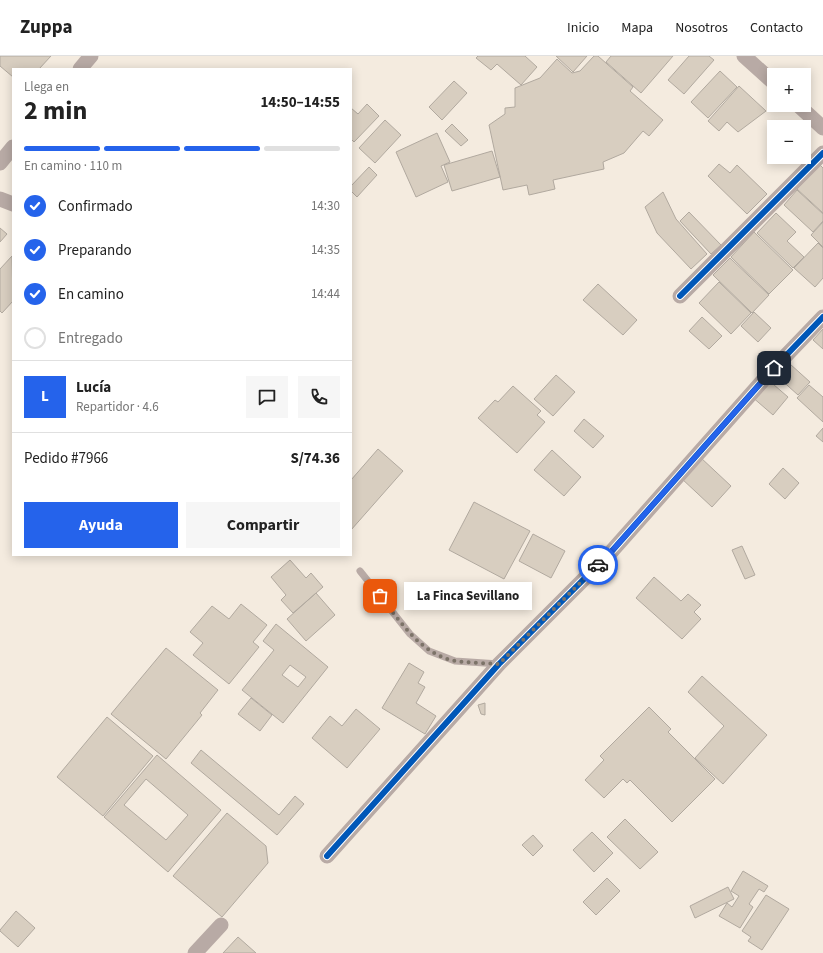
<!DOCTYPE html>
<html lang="es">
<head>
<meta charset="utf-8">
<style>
  :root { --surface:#fff; --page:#f6f6f6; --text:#222; --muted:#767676; --line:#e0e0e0; --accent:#2563eb }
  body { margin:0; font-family:"Source Sans 3",sans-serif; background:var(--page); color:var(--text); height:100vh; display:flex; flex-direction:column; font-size:15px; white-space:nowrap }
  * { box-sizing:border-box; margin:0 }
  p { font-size:13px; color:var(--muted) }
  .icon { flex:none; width:22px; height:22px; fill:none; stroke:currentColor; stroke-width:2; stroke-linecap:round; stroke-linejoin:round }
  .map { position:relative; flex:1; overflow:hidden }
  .side { position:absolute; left:12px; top:12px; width:340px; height:488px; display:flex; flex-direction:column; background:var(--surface); border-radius:0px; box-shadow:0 2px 10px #0003 }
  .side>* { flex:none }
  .buttons { position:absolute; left:767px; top:12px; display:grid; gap:8px }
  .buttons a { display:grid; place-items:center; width:44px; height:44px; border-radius:0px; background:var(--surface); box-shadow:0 2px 10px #0003; font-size:20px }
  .pin { position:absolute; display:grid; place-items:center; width:34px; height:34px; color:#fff; margin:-17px; border-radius:8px; box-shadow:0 2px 6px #0006 }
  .courier { position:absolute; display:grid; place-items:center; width:40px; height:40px; margin:-20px; border:3px solid #2563eb; border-radius:50%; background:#fff; color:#222; box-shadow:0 1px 5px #0007 }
  .bubble { position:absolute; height:28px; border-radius:0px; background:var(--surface); box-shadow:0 2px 10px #0003; font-size:13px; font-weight:700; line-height:28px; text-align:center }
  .headline em { font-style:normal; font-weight:700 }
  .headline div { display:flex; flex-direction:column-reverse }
  .headline { display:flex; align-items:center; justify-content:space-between; height:68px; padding:0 12px }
  h1 { font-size:26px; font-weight:700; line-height:30px }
  .bar { display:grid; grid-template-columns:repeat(4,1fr); gap:6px 4px; align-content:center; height:48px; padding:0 12px }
  .bar i { height:5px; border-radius:3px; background:var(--line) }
  .bar .current { background:var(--accent) }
  .bar p { grid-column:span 4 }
  .line { display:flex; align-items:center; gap:10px; padding:0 12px; border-top:1px solid var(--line) }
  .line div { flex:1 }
  .round { display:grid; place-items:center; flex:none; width:42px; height:42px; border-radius:0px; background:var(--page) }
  ol { padding:0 12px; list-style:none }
  li { display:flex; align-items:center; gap:12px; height:44px }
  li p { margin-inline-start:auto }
  li .icon { padding:4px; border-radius:50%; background:var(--accent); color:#fff; stroke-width:4 }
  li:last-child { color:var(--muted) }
  li i { width:22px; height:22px; border:2px solid var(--line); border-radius:50% }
  .cta { display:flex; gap:8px; margin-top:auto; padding:8px 12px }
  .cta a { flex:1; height:46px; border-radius:0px; background:var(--accent); color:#fff; font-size:16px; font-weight:700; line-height:46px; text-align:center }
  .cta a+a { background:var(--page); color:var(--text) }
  header { display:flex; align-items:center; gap:24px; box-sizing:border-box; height:56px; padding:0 20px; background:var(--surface); border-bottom:1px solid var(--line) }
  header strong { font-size:19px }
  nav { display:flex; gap:22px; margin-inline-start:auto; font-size:14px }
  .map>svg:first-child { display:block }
  .building { fill:#d8cec0; stroke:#b1a99f; fill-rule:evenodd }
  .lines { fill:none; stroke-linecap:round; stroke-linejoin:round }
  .lane { stroke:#b8aaa5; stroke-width:7 }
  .street { stroke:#b8aaa5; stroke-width:15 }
  .cycleway-casing { stroke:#fff; stroke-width:8 }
  .cycleway { stroke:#0057b8; stroke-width:6 }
  .done { stroke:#7c7368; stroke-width:4; stroke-dasharray:0 7.2 }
  .route { stroke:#2563eb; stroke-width:5 }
</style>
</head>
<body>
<header>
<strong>Zuppa</strong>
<nav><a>Inicio</a><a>Mapa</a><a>Nosotros</a><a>Contacto</a></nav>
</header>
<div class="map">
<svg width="823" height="897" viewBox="0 0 823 897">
  <rect width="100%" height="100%" fill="#f4ebdf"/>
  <path class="building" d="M0,0H51L39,13H13V21L0,10Z
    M478,0H525L537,11L521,29L497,8L491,14L476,2Z
    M556,0H587L573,16Z
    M594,0H598L633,31L630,35L663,64L649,80L643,75L624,97L603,106L604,113L553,124L555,133L529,139L527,129L503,134L489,69L505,58V52L515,51V32L540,22L557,3L572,17L580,15Z
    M611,0H673L641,37L606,6Z
    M689,0H709L714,4L684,38L668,24Z
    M720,15L737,31L708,62L691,46Z
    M454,25L467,37L442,64L429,51Z
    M739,30L766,55L738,76L727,66L719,75L708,65Z
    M367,48L379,60L354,86L351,83V52L358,58Z
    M385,64L401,79L375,107L359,92Z
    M452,68L468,84L461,90L445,75Z
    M437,77L450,106L441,110L448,126L416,141L396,96Z
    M492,95L500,121L452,135L444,109Z
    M719,108L730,117L737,109L767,138L747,158L708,120Z
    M820,109L823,112V157L797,133Z
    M369,111L377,119L357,141L351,135V130Z
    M797,134L823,158V165L813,176L784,149Z
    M663,136L676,163L707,198L691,213L657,177L645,151Z
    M689,156L721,189L711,198L680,165Z
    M776,157L796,176L787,185L804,201L793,212L757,177Z
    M823,166V191L811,179Z
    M0,172L7,178L0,186Z
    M754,176L793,214L769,238L731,201Z
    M818,187L823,192V222L815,231L794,212Z
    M12,200L13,245L2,257L0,255V213Z
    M730,202L769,239L752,257L713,219Z
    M719,226L751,257L731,278L699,247Z
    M598,228L637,264L623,279L583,244Z
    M754,256L771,272L758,286L741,270Z
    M702,261L722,280L709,293L689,275Z
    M823,273V293L813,284Z
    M790,308L810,326L798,339L778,321Z
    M556,319L575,336L553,360L534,343Z
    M766,322L788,341L773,359L751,340Z
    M809,329L823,341V366L797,342Z
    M513,330L541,355L537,359L545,366L517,397L478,362L495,344L498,346Z
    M584,363L604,380L593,392L574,375Z
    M823,372V386L816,380Z
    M378,393L403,415L351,474V424Z
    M552,394L581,421L564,440L534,414Z
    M700,401L731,430L712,451L681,422Z
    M783,412L799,427L785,443L769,428Z
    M474,446L530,475L504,523L449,494Z
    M533,478L565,495L551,522L519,505Z
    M742,490L755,519L745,523L732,494Z
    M290,504L306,522L311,517L323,531L293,557L281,544L286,539L271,521Z
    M654,521L681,545L688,538L701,549L694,556L701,563L682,583L636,542Z
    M316,537L335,559L306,585L287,563Z
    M241,548L267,569L253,586L259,591L229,628L193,599L203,587L190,576L212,550L229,563Z
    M276,568L328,611L283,667L242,634L274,594L263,585ZM290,609L306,621L298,631L282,619Z
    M166,592L218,634L200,657L202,659L166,703L111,658Z
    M409,607L424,616L418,627L425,631L416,647L436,660L425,678L382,652Z
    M702,620L767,679L723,728L695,702L724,670L688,636Z
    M251,642L272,659L260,675L238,658Z
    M485,647V659L481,658L478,649Z
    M649,651L671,673L668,676L715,723L672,766L630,724L627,727L623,723L604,742L585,724L604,704L600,700Z
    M356,653L380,673L347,712L312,682L330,660L342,670Z
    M107,661L153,700L103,760L57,721Z
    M201,694L279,759L295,740L304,748L277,779L191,707Z
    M157,699L221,754L168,816L104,761ZM146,723L188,759L166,784L124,749Z
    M227,757L266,790L268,807L222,861L173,820Z
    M625,763L658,796L640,813L607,781Z
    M592,776L613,797L594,816L573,794Z
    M533,779L543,790L533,800L522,789Z
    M743,815L768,830L764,836L759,833L749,848L753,851L740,872L719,860L727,847L732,851L739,840L731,835Z
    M607,822L620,835L596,859L583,846Z
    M728,831L734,843L695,862L690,850Z
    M766,839L789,853L762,894L748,885L751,881L742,875Z
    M16,855L35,872L18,891L0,875V874Z
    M238,881L256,897H223Z"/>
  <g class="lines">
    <path class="lane" d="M360,515L410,578L429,595L455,605L499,608"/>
    <path class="street" d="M744,0L774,27
      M80,13L91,0
      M798,49L823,72
      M0,107L13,91
      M0,143L13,148
      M680,240L823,97
      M327,800L499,608L611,496L774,312L823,261
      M195,897L221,869"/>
    <defs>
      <path id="cycleway" d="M680,240L823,97
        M327,800L499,608L611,496L774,312L823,261"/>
    </defs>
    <use href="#cycleway" class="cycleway-casing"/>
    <use href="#cycleway" class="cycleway"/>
  </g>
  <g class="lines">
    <path class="done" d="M380,540C401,566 421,599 456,605C470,607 485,607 499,608L598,509"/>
    <path class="route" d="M598,509L611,496L774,312"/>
  </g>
</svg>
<div class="buttons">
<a>+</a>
<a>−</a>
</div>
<div class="pin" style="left:380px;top:540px;background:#ea580c"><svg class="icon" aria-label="bag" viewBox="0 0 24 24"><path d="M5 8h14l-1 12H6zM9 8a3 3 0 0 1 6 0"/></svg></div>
<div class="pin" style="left:774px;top:312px;background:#1f2937"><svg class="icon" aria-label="home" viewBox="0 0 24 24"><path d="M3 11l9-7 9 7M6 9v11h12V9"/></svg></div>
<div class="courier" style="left:598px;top:509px"><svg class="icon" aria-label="car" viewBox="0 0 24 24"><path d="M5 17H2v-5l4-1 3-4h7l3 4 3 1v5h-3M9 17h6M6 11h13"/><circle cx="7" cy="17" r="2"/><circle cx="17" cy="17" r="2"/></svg></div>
<div class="bubble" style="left:404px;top:526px;width:128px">La Finca Sevillano</div>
<section class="side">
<div class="headline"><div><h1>2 min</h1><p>Llega en</p></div><em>14:50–14:55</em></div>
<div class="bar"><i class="current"></i><i class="current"></i><i class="current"></i><i></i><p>En camino · 110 m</p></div>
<ol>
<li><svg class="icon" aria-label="check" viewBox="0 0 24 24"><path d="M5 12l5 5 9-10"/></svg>Confirmado<p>14:30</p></li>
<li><svg class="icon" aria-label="check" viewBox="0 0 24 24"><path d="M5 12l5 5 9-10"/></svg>Preparando<p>14:35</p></li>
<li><svg class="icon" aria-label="check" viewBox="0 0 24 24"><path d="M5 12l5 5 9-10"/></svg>En camino<p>14:44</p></li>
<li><i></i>Entregado</li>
</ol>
<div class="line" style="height:72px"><b class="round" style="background:var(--accent);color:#fff">L</b><div><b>Lucía</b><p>Repartidor · 4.6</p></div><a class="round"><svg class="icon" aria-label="chat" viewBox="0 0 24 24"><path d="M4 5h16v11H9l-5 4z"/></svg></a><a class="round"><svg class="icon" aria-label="phone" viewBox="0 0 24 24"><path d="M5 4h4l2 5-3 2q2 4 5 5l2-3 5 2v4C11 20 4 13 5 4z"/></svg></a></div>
<div class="line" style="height:52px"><div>Pedido #7966</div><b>S/74.36</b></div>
<div class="cta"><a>Ayuda</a><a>Compartir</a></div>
</section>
</div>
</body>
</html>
